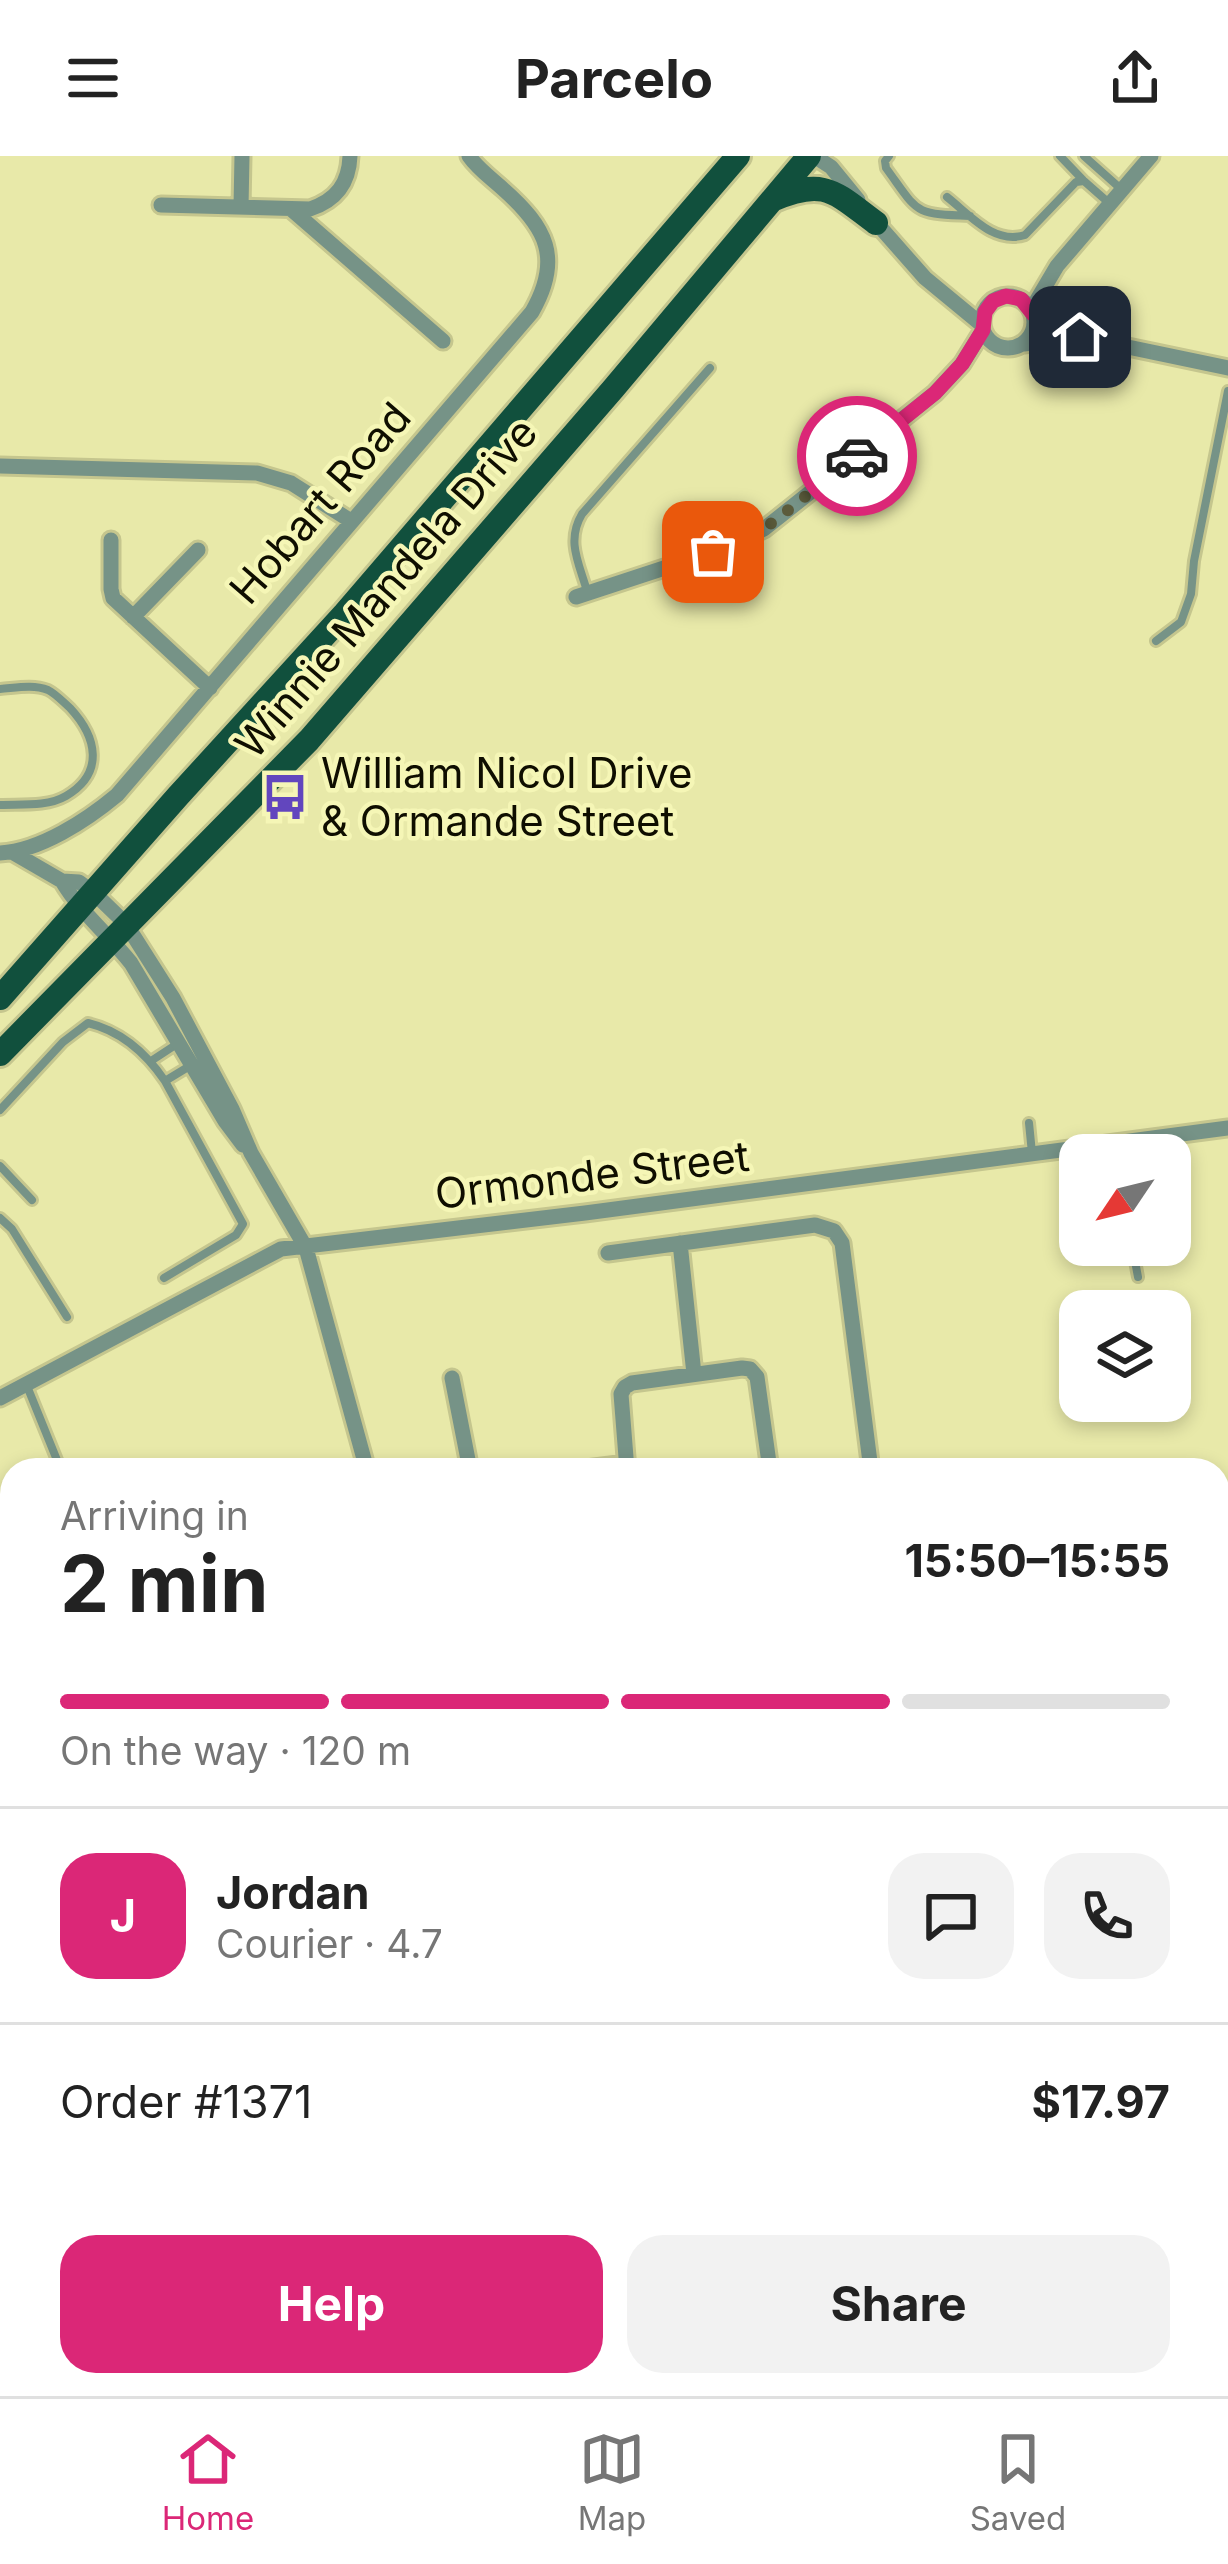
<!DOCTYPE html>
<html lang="en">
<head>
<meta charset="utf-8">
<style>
  :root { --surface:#fff; --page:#f2f2f2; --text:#222; --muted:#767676; --line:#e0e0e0; --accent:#db2777 }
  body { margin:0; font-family:Inter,sans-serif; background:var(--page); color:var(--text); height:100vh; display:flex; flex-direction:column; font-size:45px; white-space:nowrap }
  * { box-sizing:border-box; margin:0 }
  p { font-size:39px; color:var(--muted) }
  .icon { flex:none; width:66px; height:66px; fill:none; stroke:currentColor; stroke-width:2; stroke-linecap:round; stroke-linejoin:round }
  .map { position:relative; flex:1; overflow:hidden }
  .details { position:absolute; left:0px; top:1302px; width:1230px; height:939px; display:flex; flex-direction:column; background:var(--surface); border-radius:36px 36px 0 0; box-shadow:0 6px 18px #0003 }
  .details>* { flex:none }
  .needle { width:78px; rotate:235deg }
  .buttons { position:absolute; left:1059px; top:978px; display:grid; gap:24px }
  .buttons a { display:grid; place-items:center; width:132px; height:132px; border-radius:24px; background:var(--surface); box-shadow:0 6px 18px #0003; font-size:60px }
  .pin { position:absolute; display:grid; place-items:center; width:102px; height:102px; color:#fff; margin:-51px; border-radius:24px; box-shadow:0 6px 18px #0006 }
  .courier { position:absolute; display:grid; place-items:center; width:120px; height:120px; margin:-60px; border:9px solid #db2777; border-radius:50%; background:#fff; color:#222; box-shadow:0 3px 15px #0007 }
  .head em { font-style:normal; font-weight:700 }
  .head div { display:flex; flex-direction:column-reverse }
  .head { display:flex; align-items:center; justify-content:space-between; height:204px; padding:0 60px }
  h1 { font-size:78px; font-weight:700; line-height:90px }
  .bar { display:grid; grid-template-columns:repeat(4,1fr); gap:18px 12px; align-content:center; height:144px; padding:0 60px }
  .bar i { height:15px; border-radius:9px; background:var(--line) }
  .bar .on { background:var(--accent) }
  .bar p { grid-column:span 4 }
  .line { display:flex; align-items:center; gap:30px; padding:0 60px; border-top:3px solid var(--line) }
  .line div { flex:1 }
  .round { display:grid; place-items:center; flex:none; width:126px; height:126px; border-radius:36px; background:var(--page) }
  .primary-button { display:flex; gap:24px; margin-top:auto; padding:24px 60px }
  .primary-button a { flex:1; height:138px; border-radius:36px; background:var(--accent); color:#fff; font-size:48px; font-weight:700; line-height:138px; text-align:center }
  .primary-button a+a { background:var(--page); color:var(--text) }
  header { display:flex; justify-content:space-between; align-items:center; height:156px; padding:0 60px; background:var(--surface); font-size:54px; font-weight:700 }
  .dock { display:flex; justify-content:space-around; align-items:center; height:168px; border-top:3px solid var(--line); background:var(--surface); font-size:33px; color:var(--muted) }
  .dock a { display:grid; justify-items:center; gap:6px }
  .dock .on { color:var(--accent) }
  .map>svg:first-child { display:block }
  .green { fill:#c7c76e }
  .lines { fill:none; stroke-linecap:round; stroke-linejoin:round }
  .service-casing { stroke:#c5c68e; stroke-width:14 }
  .minor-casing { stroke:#c5c68e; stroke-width:21 }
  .secondary-casing { stroke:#c5c68e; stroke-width:27 }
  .primary-casing { stroke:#c5c68e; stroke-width:30 }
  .path { stroke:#767550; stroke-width:3; stroke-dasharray:6 9; stroke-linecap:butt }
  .service { stroke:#769387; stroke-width:8 }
  .minor { stroke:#769387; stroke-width:15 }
  .secondary { stroke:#406b5b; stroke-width:21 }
  .primary { stroke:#11503d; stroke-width:24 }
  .done { stroke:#5b5b3b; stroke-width:12; stroke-dasharray:0 21.6 }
  .route { stroke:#db2777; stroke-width:15 }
  .labels { text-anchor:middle; stroke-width:9; stroke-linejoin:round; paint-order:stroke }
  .street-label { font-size:42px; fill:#0f0e00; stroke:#f5f6b6 }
  .poi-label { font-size:42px; fill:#0f0e00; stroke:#f5f6b6; text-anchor:start }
</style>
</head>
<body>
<header><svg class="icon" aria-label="menu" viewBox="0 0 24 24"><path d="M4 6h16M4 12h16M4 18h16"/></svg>Parcelo<svg class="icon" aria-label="share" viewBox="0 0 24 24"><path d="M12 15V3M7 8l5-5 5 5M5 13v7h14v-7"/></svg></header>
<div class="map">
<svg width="1228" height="2240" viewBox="0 0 1228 2240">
  <rect width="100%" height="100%" fill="#e8e9a9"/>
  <path class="green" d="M1218,1987L1228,1997V2240H1148L1142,2229H1218Z"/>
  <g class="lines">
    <defs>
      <path id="service" d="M889,0L885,5L886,12C919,57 912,58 970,60
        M1060,0L1083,24
        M1084,0L1121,33
        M947,41C970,59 994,89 1025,79L1076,26L1084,25L1109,47
        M587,435C579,407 566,385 582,358L710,212
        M1156,485L1181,466L1191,438L1194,405L1228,235
        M0,533C15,532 33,528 48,534C56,538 63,546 70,552C97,581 105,617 66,640C47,651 21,648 0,649
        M151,905L180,886
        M165,925L193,908
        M0,954L63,886L88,867C121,875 146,897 165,925L243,1068L236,1079L164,1122
        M1029,967L1032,997
        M0,1010L32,1044
        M0,1062L12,1073L67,1161
        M1132,1089L1138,1121
        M27,1230L61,1314
        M0,2055L3,2046"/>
      <path id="minor" d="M814,0L831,11L858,44
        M161,49L310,53C337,44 349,27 350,0
        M241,51L242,0
        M291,53L443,185
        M873,63L925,122L982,169
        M982 166a26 26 0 1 1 52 0a26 26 0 1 1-52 0Z
        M1031,154L1057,110L1151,0
        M1033,158L1080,181L1228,212
        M1024,188L1077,181
        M0,310L257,317L291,327L351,365
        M111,384V433L113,442L210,532
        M576,441L713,396L764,373L935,237L962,208L983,174
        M133,461L198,394
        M12,696L62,725L79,726L93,736L126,768L173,842L232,953L251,997L306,1092L367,1314
        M0,697C40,695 87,664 117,639L532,156C563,102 546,71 503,33C491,22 478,13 469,0
        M62,725C80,756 109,779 131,807L225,965L243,989
        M680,1087L694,1218
        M608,1097L815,1069L834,1075L842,1087L871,1314
        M452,1222L470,1314
        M0,1242L281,1093L585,1057L1228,972
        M578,1314L626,1308
        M627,1314L621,1238L625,1231L632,1227L742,1212L750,1213L757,1221L770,1314
        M0,1435L12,1470
        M1218,1836L1228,1822
        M1218,1848L1228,1855
        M862,2229L879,2240
        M947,2240L954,2229"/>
      <path id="secondary" d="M1218,1457L1228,1455
        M1218,1490L1228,1489
        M0,1777L12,1773
        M0,1814L12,1810"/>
      <path id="primary" d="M772,44C825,21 834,36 876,67
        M0,842L178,640L345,457L738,0
        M0,898L309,584L613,233L809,0"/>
    </defs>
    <use href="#service" class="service-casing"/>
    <use href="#minor" class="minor-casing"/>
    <use href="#secondary" class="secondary-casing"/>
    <use href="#primary" class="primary-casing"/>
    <path class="path" d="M1218,2007L1228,2019
      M1152,2229L1158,2240"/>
    <use href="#service" class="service"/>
    <use href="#minor" class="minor"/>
    <use href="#secondary" class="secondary"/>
    <use href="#primary" class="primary"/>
  </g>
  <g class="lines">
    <path class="done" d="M713,396L764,373L857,300"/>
    <path class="route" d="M857,300L935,237L962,208L983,174L985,156L993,145L1006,140L1021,143L1033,158L1080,181"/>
  </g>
  <defs>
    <symbol id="bus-bare" viewBox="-9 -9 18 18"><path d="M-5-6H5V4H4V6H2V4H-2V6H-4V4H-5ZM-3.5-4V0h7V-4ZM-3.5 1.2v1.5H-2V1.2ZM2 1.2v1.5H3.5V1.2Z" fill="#6246be" stroke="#f5f6b6" stroke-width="2.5" paint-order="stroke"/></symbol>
  </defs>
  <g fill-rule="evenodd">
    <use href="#bus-bare" x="252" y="608" width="66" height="66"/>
  </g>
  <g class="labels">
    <g class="street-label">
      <text transform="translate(320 347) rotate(-49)" y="15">Hobart Road</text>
      <text transform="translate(386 432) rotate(-49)" y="15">Winnie Mandela Drive</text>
      <text transform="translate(592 1019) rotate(-7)" y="15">Ormonde Street</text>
    </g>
    <g class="poi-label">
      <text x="321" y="632">William Nicol Drive<tspan x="321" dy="48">&amp; Ormande Street</tspan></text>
    </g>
  </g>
</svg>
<div class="buttons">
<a><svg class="needle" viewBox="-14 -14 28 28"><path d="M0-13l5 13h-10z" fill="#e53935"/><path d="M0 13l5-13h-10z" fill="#767676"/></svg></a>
<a><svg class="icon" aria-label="layers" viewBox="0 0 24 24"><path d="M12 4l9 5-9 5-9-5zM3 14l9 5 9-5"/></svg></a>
</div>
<div class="pin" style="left:713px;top:396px;background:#ea580c"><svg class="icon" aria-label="bag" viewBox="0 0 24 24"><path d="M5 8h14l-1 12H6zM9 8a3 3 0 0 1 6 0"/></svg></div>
<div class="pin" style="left:1080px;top:181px;background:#1f2937"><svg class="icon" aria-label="home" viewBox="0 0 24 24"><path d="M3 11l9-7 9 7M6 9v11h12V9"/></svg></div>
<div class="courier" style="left:857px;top:300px"><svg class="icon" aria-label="car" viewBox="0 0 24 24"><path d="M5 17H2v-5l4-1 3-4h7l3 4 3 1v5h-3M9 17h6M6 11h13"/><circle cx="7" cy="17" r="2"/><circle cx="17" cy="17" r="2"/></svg></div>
<section class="details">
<div class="head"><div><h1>2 min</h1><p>Arriving in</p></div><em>15:50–15:55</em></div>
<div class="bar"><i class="on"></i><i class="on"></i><i class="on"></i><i></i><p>On the way · 120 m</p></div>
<div class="line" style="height:216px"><b class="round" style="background:var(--accent);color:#fff">J</b><div><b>Jordan</b><p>Courier · 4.7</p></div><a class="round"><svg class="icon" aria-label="chat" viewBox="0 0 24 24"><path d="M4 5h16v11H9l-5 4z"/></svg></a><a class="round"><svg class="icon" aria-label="phone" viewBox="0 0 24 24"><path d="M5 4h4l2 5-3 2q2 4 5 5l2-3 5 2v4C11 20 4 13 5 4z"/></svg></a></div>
<div class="line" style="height:156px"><div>Order #1371</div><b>$17.97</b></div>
<div class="primary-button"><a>Help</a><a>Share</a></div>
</section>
</div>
<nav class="dock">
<a class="on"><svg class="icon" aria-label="home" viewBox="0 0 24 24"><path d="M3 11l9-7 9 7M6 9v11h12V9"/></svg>Home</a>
<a><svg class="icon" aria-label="map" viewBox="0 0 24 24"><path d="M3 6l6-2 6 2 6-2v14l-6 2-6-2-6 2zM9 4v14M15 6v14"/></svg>Map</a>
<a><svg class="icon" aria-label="saved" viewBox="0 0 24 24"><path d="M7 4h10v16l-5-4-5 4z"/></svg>Saved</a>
</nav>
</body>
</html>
